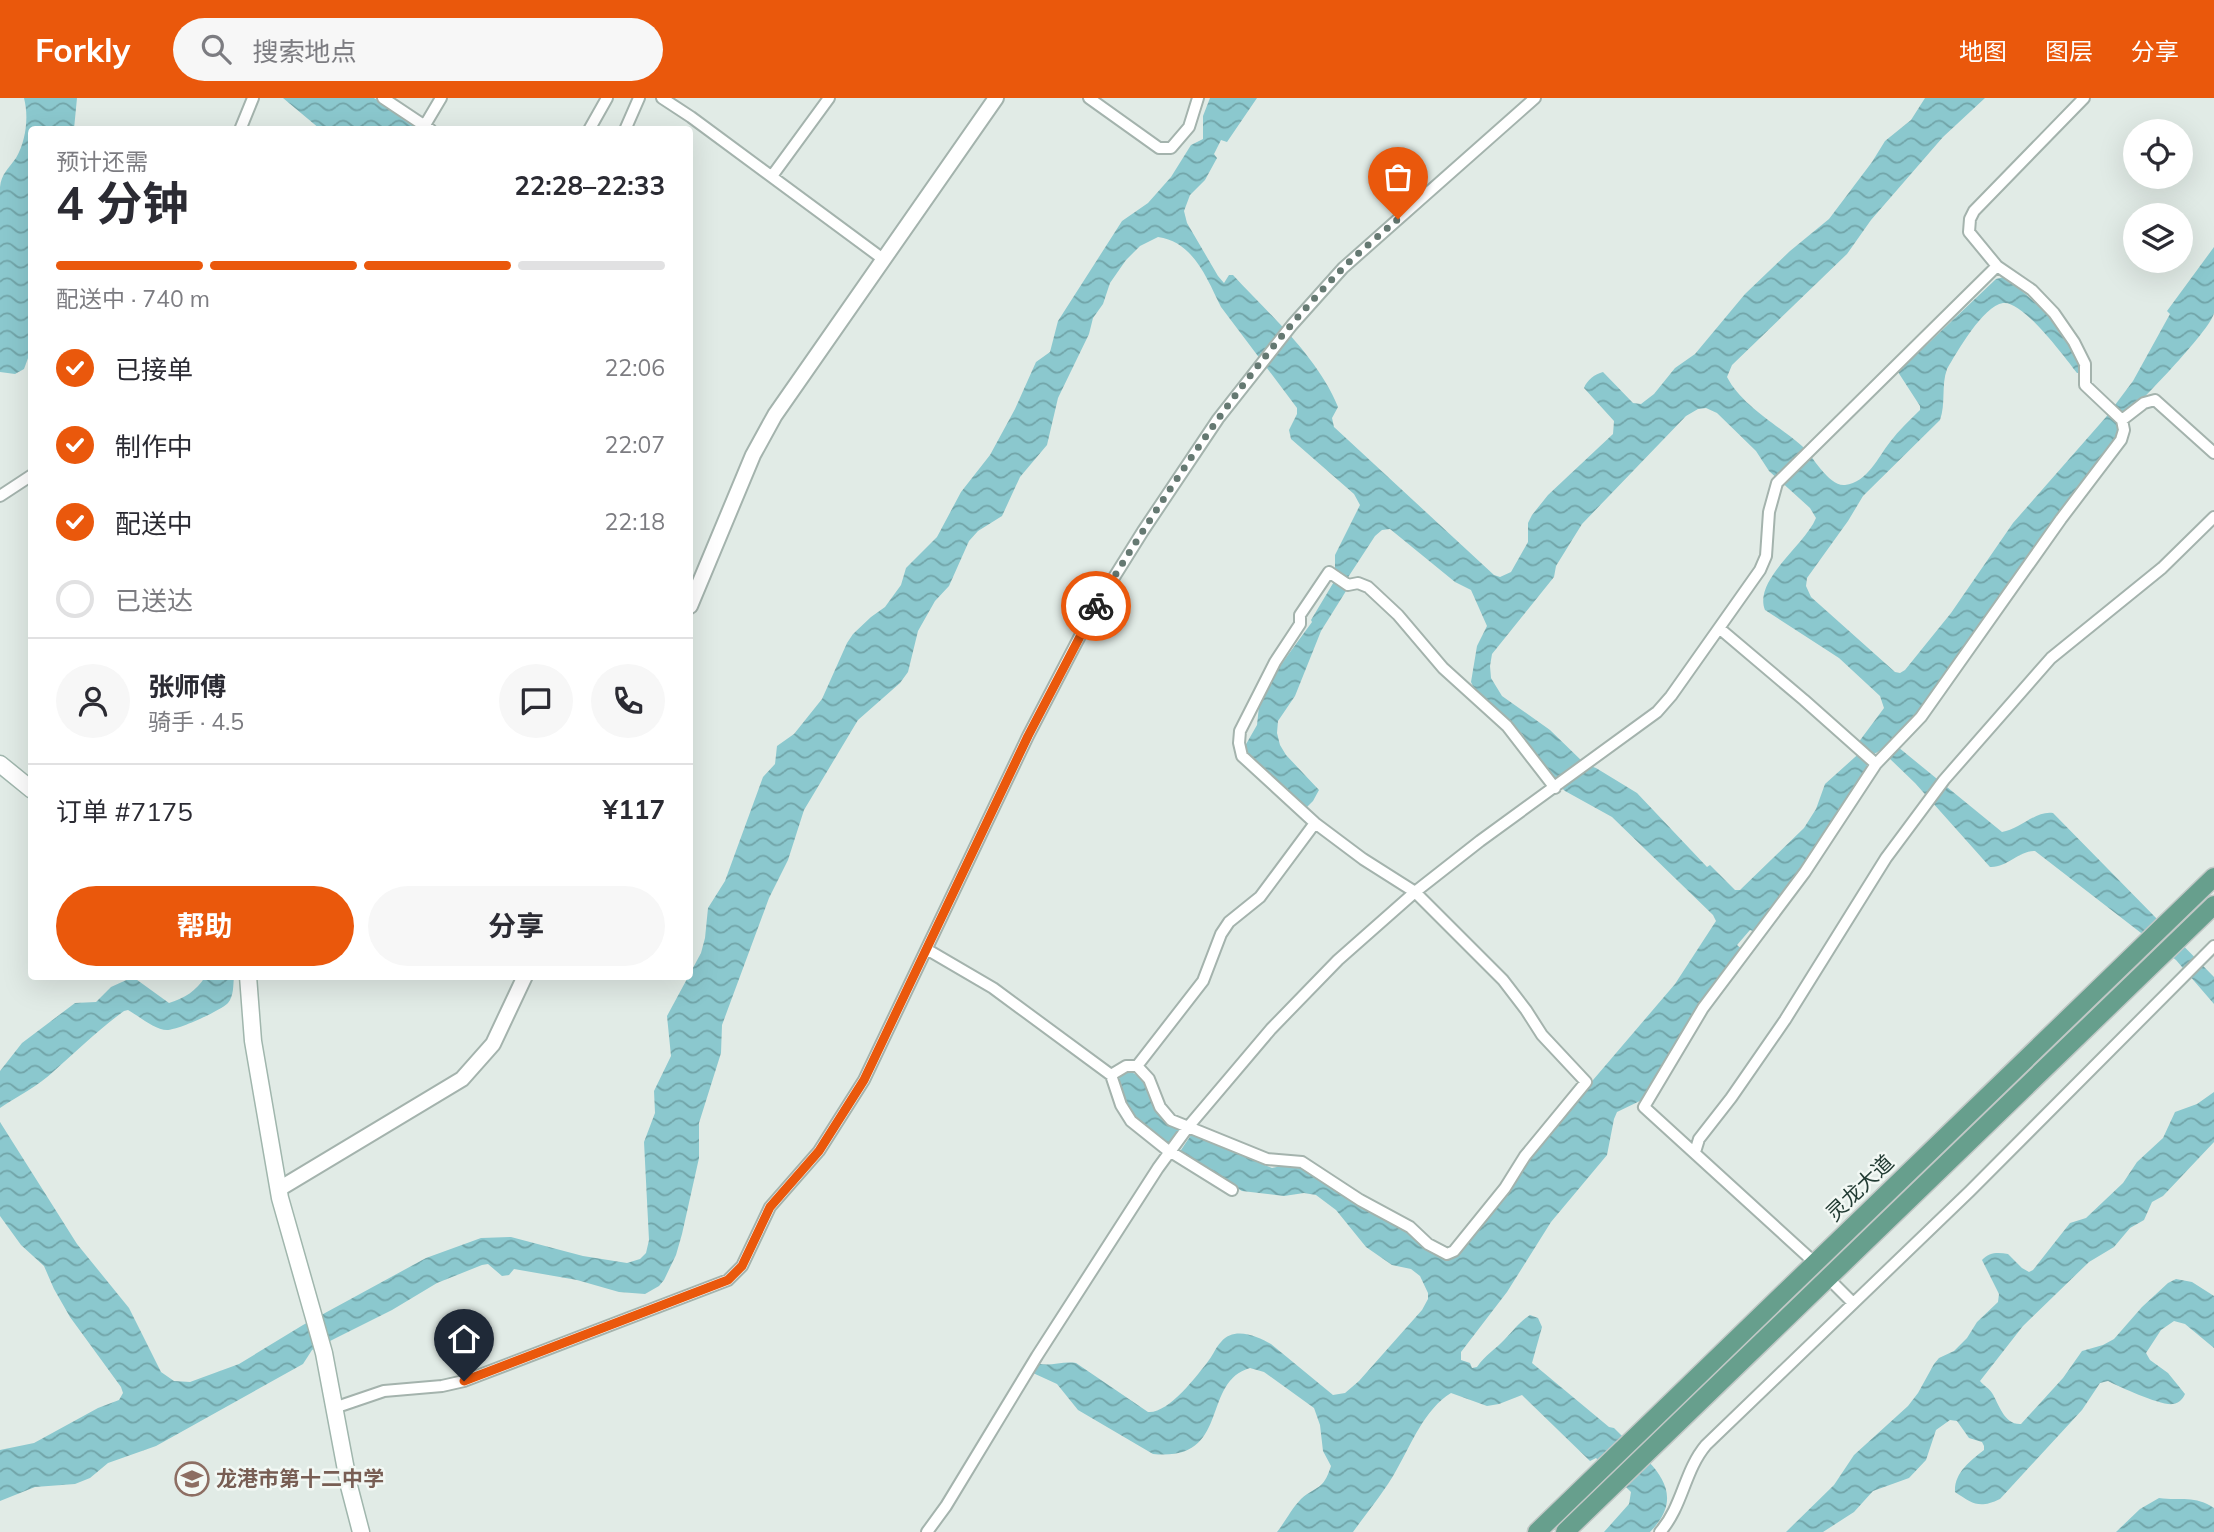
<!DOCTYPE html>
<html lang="zh">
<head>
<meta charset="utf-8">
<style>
  :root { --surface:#fff; --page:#f7f7f7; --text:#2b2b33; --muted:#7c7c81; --line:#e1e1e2; --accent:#ea580c }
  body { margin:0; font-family:Mulish,"Noto Sans SC",sans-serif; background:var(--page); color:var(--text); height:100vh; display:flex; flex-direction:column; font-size:26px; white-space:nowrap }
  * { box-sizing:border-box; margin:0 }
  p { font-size:23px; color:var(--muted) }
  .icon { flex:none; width:38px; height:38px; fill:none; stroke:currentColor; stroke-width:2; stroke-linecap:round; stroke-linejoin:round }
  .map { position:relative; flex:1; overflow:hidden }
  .side { position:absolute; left:28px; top:28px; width:665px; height:854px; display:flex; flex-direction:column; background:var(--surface); border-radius:7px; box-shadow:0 7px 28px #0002 }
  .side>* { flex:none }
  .controls { position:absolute; left:2123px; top:21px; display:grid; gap:14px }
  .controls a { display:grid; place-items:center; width:70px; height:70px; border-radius:50%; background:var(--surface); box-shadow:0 7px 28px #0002; font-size:35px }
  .pin { position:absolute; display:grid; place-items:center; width:60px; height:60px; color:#fff; margin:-72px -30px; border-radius:50% 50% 50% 0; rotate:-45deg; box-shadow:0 0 7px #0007 }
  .pin .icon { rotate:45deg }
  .courier { position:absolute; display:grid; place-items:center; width:70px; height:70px; margin:-35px; border:5px solid #ea580c; border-radius:50%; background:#fff; color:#222; box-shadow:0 2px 9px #0007 }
  .head em { font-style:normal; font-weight:700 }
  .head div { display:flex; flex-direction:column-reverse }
  .head { display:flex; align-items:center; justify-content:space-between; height:119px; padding:0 28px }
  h1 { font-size:46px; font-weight:700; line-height:52px }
  .bar { display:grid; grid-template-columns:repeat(4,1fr); gap:10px 7px; align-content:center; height:84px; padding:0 28px }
  .bar i { height:9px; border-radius:5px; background:var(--line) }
  .bar .selected { background:var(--accent) }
  .bar p { grid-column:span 4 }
  .line { display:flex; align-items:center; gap:18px; padding:0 28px; border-top:2px solid var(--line) }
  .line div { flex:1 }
  .round { display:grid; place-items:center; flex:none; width:74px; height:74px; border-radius:37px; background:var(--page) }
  ol { padding:0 28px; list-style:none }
  li { display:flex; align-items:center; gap:21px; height:77px }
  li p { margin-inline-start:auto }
  li .icon { padding:7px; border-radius:50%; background:var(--accent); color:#fff; stroke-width:4 }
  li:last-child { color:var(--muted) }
  li i { width:38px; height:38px; border:4px solid var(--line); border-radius:50% }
  .cta { display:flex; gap:14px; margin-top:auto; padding:14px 28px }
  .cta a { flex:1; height:80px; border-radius:42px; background:var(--accent); color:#fff; font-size:28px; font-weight:700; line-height:80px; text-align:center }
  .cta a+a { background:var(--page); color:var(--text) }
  header { display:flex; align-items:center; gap:42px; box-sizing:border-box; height:98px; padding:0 35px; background:var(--accent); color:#fff }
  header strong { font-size:33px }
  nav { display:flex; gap:38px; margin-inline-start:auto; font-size:24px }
  .search { width:490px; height:63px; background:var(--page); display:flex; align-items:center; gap:18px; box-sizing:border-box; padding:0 24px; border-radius:38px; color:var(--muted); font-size:26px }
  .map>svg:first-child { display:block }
  .water { fill:url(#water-waves); fill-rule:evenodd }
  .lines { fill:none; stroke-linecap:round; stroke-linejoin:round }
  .minor-casing { stroke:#a4b3ad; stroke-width:14 }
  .tertiary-casing { stroke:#a4b3ad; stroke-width:18 }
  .secondary-casing { stroke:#a0b6ad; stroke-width:19 }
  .primary-casing { stroke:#c1c8c6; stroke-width:21 }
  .minor { stroke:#fff; stroke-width:10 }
  .tertiary { stroke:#fff; stroke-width:14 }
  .secondary { stroke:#fff; stroke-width:16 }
  .primary { stroke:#679f8d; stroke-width:18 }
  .done { stroke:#657972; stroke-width:7; stroke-dasharray:0 12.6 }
  .route { stroke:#ea580c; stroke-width:9 }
  .labels { text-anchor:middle; stroke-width:5; stroke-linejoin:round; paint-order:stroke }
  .street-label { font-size:21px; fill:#223b33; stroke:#f2f8f4 }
  .education-label { font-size:21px; font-weight:bold; fill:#785e54; stroke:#f2f8f4; text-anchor:start }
</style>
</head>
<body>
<header>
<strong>Forkly</strong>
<div class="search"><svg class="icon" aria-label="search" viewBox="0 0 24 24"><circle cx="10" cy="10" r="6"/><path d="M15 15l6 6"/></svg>搜索地点</div>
<nav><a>地图</a><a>图层</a><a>分享</a></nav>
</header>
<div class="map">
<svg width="2214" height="1434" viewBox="0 0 2214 1434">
  <defs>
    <pattern id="water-waves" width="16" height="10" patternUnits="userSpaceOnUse" patternTransform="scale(1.75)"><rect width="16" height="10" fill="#8bc8ce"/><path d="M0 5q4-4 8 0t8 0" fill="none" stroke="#71a4a8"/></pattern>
  </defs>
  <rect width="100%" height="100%" fill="#e1ebe6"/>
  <path class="water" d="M24,0H77L74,31L32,32L31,252L24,271L15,276L0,274V89C1,76 9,70 16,60C26,43 29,19 24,0Z
    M283,0H374L421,31H320Z
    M1210,0H1257L1227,44L1221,42L1214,56L1217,60L1205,82L1190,97L1184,113L1187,125L1218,178L1224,185L1229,177H1233C1269,216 1318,259 1338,309L1332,320L1334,329L1494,477L1500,479L1511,474L1528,444V425L1532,417L1548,397L1613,336L1614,323L1584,290C1587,282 1595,276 1603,274L1633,305L1641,306L1654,296L1675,270L1695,256L1745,196L1790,153L1829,121L1872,64L1885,43L1911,22L1925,0H1985L1943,39L1871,122L1847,156L1732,267L1727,279C1742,308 1778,327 1802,348C1813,358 1829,389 1845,387C1868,384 1878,359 1890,344C1899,332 1910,322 1920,312V308L1898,274L1996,181L2004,179C2033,201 2076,236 2080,275H2077C2065,260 2023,202 2003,205C1983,208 1957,254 1947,271C1941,287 1946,306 1940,322L1863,398L1848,423L1807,480L1806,488L1811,499L1895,574L1900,575L1905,572L1951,515L2013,425L2106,319L2133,283L2170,216L2167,213L2214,149C2214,170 2214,194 2214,215C2211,232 2135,310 2118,325L2117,339L2101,363L2036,447L1924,607L1887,648L1871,658L1862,680L1824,739L1753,833L1750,832L1737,847L1744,853L1644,1001L1617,1014L1614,1021L1607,1057L1551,1124L1507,1194L1461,1254V1262L1470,1265L1472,1270L1477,1269C1485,1257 1496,1251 1505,1241C1514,1232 1519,1224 1530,1217L1538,1220L1542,1229L1532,1265L1609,1329L1614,1330C1645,1362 1693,1390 1650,1434H1604L1629,1406L1631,1394L1596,1360L1590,1363L1522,1297L1499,1306L1487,1308L1451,1295C1424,1312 1412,1345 1397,1371C1385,1393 1368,1413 1353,1434H1277C1285,1424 1292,1410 1301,1401C1317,1387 1323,1393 1331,1368L1323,1353L1320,1327L1314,1310L1264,1274L1250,1270C1200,1284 1232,1364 1153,1356L1078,1312L1057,1286L1033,1275L1040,1266C1052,1268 1063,1263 1076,1265L1148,1314C1168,1316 1197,1278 1209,1262C1213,1257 1216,1249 1221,1244C1234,1228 1257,1238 1271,1246L1333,1297L1345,1295L1359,1283L1422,1212L1428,1201V1195L1420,1178L1411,1171L1392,1167L1366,1149L1336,1112L1316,1097L1304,1095L1284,1098L1242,1093L1179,1055L1191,1037L1272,1070L1286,1067L1304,1068L1447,1159H1456L1506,1094L1529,1057L1675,886L1716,823L1713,817L1612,719L1565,693L1551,680L1528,651L1523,637L1477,596L1471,584L1477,548L1487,528L1471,492L1455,484L1390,431L1382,432L1375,438L1343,487L1346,493L1321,533L1295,598L1278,623L1277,635L1280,647L1286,657L1319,692L1313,703L1305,711L1247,657L1245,648L1257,627L1260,599L1277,572L1312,524L1311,522L1335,482V457L1360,407L1354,396L1291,341L1289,332L1297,316V310L1221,209C1207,181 1194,144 1158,139L1140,148L1126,162L1110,185L1103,206L1093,220L1089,236L1058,300L1047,347L1020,379L1002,418L978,433L969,443L949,488L935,503L918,533L908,574L900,585L858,622L804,712L788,762L769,800L722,927L721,955L699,1025V1060L682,1136L676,1157L664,1182L659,1188L645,1196L619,1194L577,1182L514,1171L509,1177L502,1178L488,1166L482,1167L437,1185L392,1212L312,1252L303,1266L156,1348L108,1365L90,1380L75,1386L35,1389L0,1403V1352L34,1345L98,1310L119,1302L123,1295L121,1289L70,1219L54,1191L44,1168L21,1147L0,1118V1024L77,1146L129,1210L161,1274L174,1283L190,1284L239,1266L303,1227L426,1160L481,1140L511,1139L583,1158L627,1165L640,1161L646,1155L649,1142L644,1044L655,1015L654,993L671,958L667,918L701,855L705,840L708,810L725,783L763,679L775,666L777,648L794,636L822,601L847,545L853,536L871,519L885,509L901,487L906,470L937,439L961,394L990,357L1015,311L1036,264L1050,254L1058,223L1122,123L1148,105L1171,79L1191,47L1203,41V18ZM1706,310L1717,315L1756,353L1769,373L1810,410L1816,420C1805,447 1753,482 1765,512L1839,560L1880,598L1884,610L1858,645L1864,651L1825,686L1816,711L1804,730L1740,792H1735L1710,767L1707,769L1637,695L1596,670L1585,666L1550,632L1502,598L1491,580L1490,568L1492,556L1554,479L1556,468L1582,426L1686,318L1698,311Z
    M1898,649L2002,734C2019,732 2036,712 2053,715L2214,879V906L2176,862L2035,753C2018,753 2007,770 1990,769L1915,685L1888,659Z
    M133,879L169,905C185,900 196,893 205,879H234C233,887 234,898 228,905C220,913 178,932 167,932C155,932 139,918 128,912L124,913C99,931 77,953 54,973C38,988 18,998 0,1010V973L22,945L75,905L96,904L111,889Z
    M1130,973L1143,981L1180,1030L1170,1047C1150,1033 1133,1023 1123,999C1120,991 1117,987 1120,978Z
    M2214,994V1044L2163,1098L2152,1104L2144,1122L2130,1130L2114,1149L2089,1164L2023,1228L1980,1283C1984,1288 1989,1290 1992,1295C1999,1306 2004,1327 2021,1326L2063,1280L2082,1253L2103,1247L2114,1241L2142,1209L2168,1185L2176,1181L2192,1184L2214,1198V1250L2185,1226L2174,1223L2161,1232L2146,1255L2150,1262L2168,1275L2185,1296C2183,1301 2179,1305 2173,1306C2161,1308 2120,1289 2108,1283L2100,1285L2082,1312L2000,1401C1979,1411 1973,1406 1955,1394C1954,1375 1970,1363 1984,1352V1348L1982,1344L1969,1340L1957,1323L1950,1322L1936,1332L1926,1362L1909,1380L1873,1393L1854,1414L1823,1434H1786L1834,1387L1854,1357L1908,1308L1918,1295L1934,1266L1939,1260L1954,1253L1967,1240L1977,1224L1998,1204L1999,1196L1982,1162C1989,1154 1998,1154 2008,1156L2022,1170L2029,1174L2033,1172L2070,1125L2086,1120L2123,1085L2137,1064L2163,1040L2175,1014L2197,1006Z
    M2159,1400C2181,1403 2195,1397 2214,1410V1434H2116L2140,1411Z"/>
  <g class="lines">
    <defs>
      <path id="minor" d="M383,0L431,32
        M662,0L691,19L883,161
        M1089,0L1159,50H1171L1189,29L1198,0
        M2084,0L1974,113L1970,121L1969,134L1997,168L2032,192L2054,215L2074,244L2085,266V287L2122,322L2144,305L2155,302L2214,355
        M425,27L441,0
        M240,32L253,0
        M589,32L607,0
        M625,32L639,0
        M772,78L829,0
        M0,398L32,377
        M1719,530L1804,602L1876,666
        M928,852L993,890L1111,977L1121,1007L1131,1023L1166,1051L1232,1092
        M1137,968L1203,883L1221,836L1229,824L1260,799L1315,725
        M1111,977L1126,968H1137L1149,981L1160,1009L1171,1022L1267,1061L1302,1064L1360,1102L1410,1129L1428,1146L1447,1156L1454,1153L1505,1090L1525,1058L1586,984L1542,937L1526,912L1503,882L1415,794L1363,761L1315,725L1242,658L1239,645L1240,633L1275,564L1300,526V517L1329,474L1348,487L1358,485L1368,489L1398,517L1443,570L1507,628L1555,690
        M1695,1054L1699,1041L1731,1000L1785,922L1886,760L1944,682L2051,560L2162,470L2214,419
        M1815,1165L1644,1009L1703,910L1805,774L1876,666L1921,619L2061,421L2121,342L2124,332L2122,322
        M1828,1180L1853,1205
        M334,1310L384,1293L442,1288L464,1283L728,1182L742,1168L770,1109L819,1053L864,982L1028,638L1093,513L1143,433L1218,321L1292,227L1343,170L1535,0
        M927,1434L946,1408L1037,1258L1158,1070L1188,1029L1271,931L1338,862L1415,794L1480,743L1657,614L1671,598L1760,472L1766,458L1769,414L1777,385L1997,168
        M1660,1434C1683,1408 1684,1373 1706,1347L1970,1093L2214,848"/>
      <path id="tertiary" d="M690,508L753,357L775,317L996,0
        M279,1091L462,981L493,946L525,878"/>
      <path id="secondary" d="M0,666L32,692
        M248,878L253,943L280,1100L324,1255L349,1388L361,1434"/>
      <path id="primary" d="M1537,1434L2214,779
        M1565,1434L2214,807"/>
    </defs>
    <use href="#minor" class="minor-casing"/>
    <use href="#tertiary" class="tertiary-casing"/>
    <use href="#secondary" class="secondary-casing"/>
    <use href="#primary" class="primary-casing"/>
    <use href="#minor" class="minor"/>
    <use href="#tertiary" class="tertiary"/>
    <use href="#secondary" class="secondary"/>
    <use href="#primary" class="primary"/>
  </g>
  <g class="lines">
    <path class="done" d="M1096,508C1169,390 1245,270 1343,170C1360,153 1380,137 1398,121"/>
    <path class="route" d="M464,1283L728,1182L742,1168L770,1109L819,1053L864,982L1028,638L1096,508"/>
  </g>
  <defs>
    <symbol id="school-ring" viewBox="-11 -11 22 22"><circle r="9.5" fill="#f2f8f4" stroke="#8d6e63" stroke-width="1.5"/><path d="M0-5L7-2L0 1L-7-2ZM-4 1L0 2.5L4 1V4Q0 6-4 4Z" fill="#8d6e63"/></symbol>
  </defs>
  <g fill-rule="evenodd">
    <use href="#school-ring" x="173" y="1362" width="38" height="38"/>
  </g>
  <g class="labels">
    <g class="street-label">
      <text transform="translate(1860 1090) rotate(-44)" y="7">灵龙大道</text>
    </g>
    <g class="education-label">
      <text x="216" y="1388">龙港市第十二中学</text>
    </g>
  </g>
</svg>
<div class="controls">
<a><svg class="icon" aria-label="locate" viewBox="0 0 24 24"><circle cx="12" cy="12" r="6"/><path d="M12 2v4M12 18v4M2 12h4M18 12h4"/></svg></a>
<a><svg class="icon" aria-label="layers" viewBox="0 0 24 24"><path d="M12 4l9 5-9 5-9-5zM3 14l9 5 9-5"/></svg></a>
</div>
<div class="pin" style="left:1398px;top:121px;background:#ea580c"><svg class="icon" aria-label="bag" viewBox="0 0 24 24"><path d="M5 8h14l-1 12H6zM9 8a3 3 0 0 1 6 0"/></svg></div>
<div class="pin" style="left:464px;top:1283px;background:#1f2937"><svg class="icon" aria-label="home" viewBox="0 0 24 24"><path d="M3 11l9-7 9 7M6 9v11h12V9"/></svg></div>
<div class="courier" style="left:1096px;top:508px"><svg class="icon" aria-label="bike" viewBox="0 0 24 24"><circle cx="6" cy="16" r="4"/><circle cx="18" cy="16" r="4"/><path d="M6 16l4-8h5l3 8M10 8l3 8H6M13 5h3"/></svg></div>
<section class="side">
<div class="head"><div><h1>4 分钟</h1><p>预计还需</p></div><em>22:28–22:33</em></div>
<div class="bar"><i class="selected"></i><i class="selected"></i><i class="selected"></i><i></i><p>配送中 · 740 m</p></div>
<ol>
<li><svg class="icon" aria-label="check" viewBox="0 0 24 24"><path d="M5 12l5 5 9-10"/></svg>已接单<p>22:06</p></li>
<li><svg class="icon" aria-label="check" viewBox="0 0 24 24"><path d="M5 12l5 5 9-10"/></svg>制作中<p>22:07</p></li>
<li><svg class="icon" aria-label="check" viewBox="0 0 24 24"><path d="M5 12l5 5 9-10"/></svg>配送中<p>22:18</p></li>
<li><i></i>已送达</li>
</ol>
<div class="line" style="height:126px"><a class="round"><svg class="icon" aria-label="person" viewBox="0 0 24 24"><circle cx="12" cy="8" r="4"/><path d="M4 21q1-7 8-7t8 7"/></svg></a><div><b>张师傅</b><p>骑手 · 4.5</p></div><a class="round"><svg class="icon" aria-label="chat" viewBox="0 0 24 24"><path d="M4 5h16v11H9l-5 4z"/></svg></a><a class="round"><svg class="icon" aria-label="phone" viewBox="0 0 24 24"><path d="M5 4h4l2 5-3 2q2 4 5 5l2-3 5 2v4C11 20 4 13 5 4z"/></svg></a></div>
<div class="line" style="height:91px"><div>订单 #7175</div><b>¥117</b></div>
<div class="cta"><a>帮助</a><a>分享</a></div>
</section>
</div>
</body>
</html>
